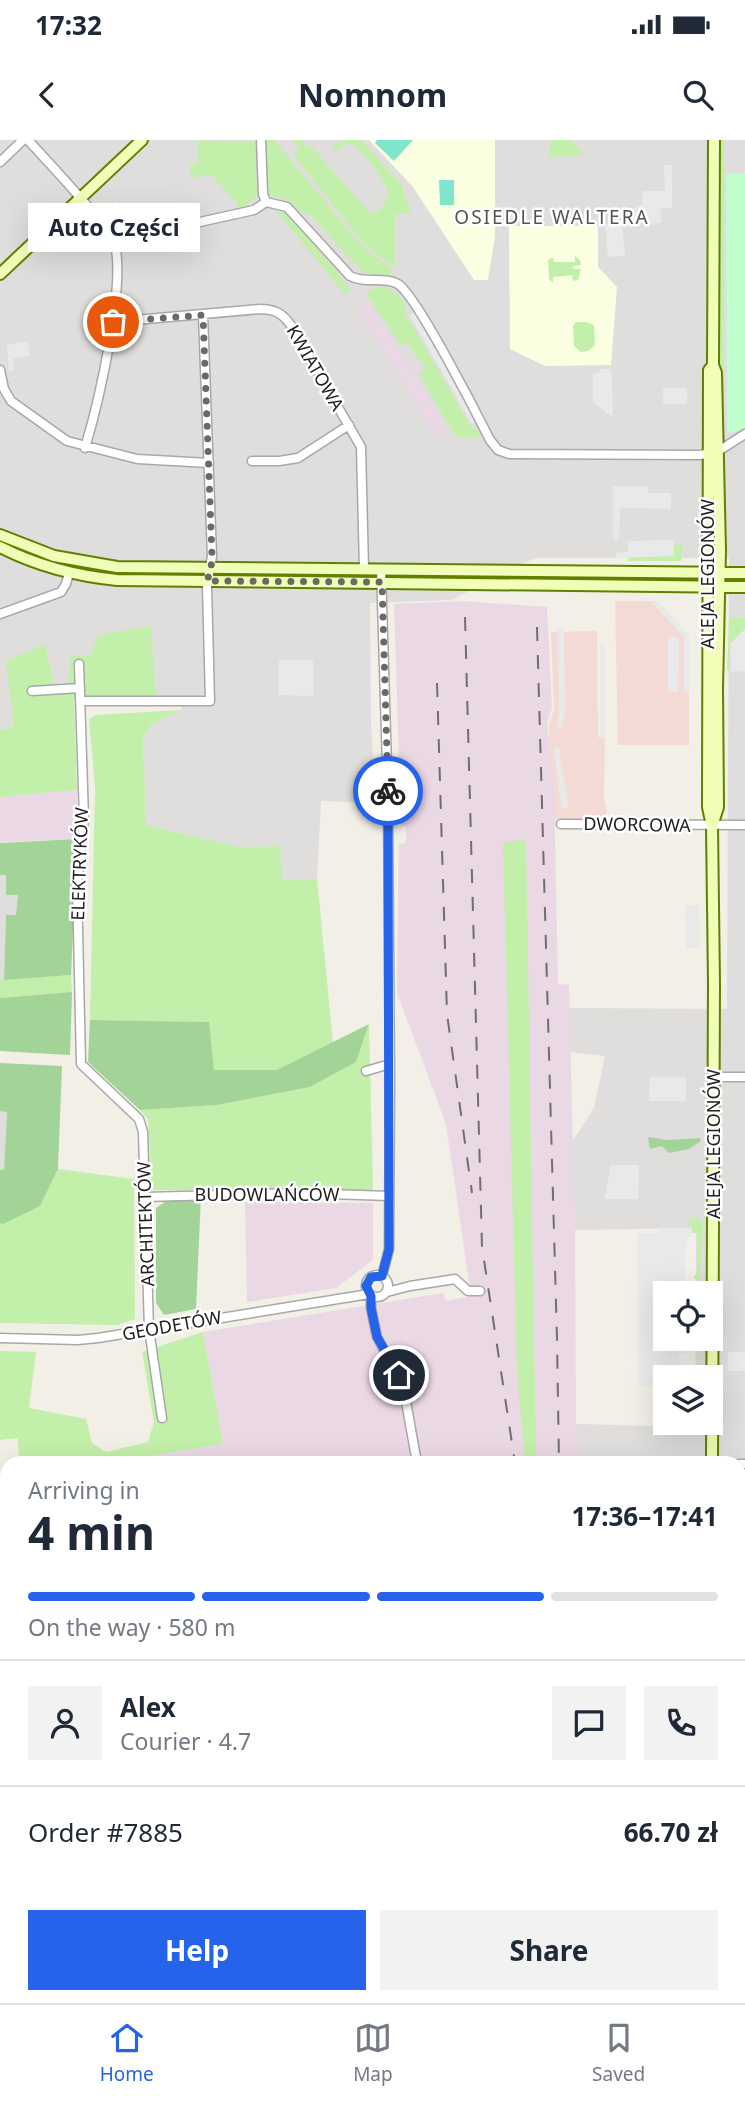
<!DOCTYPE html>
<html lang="en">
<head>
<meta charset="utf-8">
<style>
  :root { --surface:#fff; --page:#f2f2f3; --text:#1f2937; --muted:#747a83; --line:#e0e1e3; --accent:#2563eb }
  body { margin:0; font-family:"Noto Sans",sans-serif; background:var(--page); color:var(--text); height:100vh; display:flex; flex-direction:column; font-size:26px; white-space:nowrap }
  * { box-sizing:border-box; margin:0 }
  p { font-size:23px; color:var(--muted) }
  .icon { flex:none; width:38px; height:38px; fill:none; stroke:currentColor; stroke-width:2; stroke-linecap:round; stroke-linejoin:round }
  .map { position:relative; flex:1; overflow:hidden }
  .drawer { position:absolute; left:0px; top:1316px; width:746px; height:548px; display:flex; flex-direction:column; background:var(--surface); border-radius:21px 21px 0 0; box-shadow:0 7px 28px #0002 }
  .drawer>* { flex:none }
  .fabs { position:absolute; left:653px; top:1141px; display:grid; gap:14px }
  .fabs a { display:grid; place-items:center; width:70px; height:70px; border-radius:0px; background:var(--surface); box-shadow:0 7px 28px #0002; font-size:35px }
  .pin { position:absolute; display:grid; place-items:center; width:60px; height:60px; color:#fff; margin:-30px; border:4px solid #fff; border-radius:50%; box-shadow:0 2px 7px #0007 }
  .courier { position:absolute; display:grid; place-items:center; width:70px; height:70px; margin:-35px; border:5px solid #2563eb; border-radius:50%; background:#fff; color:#222; box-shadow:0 2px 9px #0007 }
  .bubble { position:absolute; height:49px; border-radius:0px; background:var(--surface); box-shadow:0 7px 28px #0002; font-size:23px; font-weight:700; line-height:49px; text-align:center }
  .head em { font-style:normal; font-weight:700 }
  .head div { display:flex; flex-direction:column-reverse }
  .head { display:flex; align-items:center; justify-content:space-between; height:119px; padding:0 28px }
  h1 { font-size:46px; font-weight:700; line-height:52px }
  .bar { display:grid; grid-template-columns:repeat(4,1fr); gap:10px 7px; align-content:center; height:84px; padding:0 28px }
  .bar i { height:9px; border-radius:5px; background:var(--line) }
  .bar .selected { background:var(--accent) }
  .bar p { grid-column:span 4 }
  .line { display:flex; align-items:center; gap:18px; padding:0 28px; border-top:2px solid var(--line) }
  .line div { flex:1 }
  .round { display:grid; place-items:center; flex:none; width:74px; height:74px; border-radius:0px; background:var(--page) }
  .cta { display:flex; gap:14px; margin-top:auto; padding:14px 28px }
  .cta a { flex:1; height:80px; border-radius:0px; background:var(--accent); color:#fff; font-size:28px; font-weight:700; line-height:80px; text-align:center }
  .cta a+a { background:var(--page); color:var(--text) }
  .status { display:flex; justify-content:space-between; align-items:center; height:49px; padding:0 35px; background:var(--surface); direction:ltr }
  .status svg { height:19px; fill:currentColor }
  header { display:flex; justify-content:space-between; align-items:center; height:91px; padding:0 28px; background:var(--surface); font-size:32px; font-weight:700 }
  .tab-bar { display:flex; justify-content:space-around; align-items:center; height:98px; border-top:2px solid var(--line); background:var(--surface); font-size:19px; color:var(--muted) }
  .tab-bar a { display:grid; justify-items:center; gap:4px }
  .tab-bar .selected { color:var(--accent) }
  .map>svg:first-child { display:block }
  .residential { fill:#dfdedd }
  .commercial { fill:#f3dad5 }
  .industrial { fill:#ebd8e5 }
  .education { fill:#fbffe2 }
  .military { fill:#f4e4d9 }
  .construction { fill:#c4c7b1 }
  .grass { fill:#c2efa9 }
  .forest { fill:#a2d498 }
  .park { fill:#c1fece }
  .pitch { fill:#7fe6cc }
  .parking { fill:#e9e9e9 }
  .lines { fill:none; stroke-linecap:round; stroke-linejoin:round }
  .minor-casing { stroke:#a8a8a8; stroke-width:11 }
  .tertiary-casing { stroke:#a8a8a8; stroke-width:13 }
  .secondary-casing { stroke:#617f00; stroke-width:14 }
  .minor { stroke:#fff; stroke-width:8 }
  .tertiary { stroke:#fff; stroke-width:10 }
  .secondary { stroke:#f1feb8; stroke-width:10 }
  .rail { stroke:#6f6f6f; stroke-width:2; stroke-dasharray:14 14; stroke-linecap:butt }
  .done { stroke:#6a6966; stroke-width:7; stroke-dasharray:0 12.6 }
  .route { stroke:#2563eb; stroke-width:9 }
  .labels { text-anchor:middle; stroke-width:5; stroke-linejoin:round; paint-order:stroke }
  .street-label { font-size:18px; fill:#212121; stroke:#fff }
  .neighbourhood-label { font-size:19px; letter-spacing:2px; fill:#545454; stroke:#fff }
</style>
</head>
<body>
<div class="status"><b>17:32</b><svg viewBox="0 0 49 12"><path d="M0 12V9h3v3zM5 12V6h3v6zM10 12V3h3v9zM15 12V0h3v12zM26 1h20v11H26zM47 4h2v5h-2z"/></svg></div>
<header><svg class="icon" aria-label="back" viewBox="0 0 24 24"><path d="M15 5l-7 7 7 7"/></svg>Nomnom<svg class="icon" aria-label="search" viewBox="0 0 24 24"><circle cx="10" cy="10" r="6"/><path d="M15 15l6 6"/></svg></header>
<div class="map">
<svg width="745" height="1863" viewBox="0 0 745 1863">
  <rect width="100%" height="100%" fill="#f2efe6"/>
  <path class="residential" d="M0,0H745V1815H738V1323H580L576,1284L694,1287L695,1283H710V1237H695L696,1199H710V1153H696V1088L575,1090L572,1002L594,968L605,916L570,912L569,868L727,869L729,418H535L451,460L370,463L371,583L375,663L321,661L317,739L282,740L279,706L240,707L146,685L143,597L152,584L181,570V559H156L91,515L69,543L54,545L14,587L0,590Z
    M0,735H6L18,754L16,775L6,776L4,840H0Z
    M0,971H7L4,1030H0Z
    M620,1857H729V1861L646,1863H621Z"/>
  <path class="commercial" d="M615,461H658L689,496V605H618Z
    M597,491L598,597L605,598L604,658L607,670L606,675L599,680L555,679L548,630L549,585L554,569L551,492Z
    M7,1551V1661L0,1662V1552Z"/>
  <path class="industrial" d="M365,158L412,229L442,282L447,297H440L431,290L358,168Z
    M462,461L547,467L552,568L547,583L554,646L558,844L569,845L575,1090L576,1284L580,1323H109L223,1304L203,1192L443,1153L446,1161L471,1156L446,984L397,853L399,704L406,703V686L401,684L394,464Z
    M77,650V699L0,702V657Z
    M245,1062L373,1063V1120L336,1148L247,1162Z
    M7,1832V1857H107V1863H0V1833Z
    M154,1857H409V1863H159Z"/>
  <path class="education" d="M369,0H495V96L488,140H474L413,47Z
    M509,86H598V127L617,147L611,225L545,226L510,209Z"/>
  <path class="military" d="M745,1558V1863H724V1857H738V1561Z"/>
  <path class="construction" d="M7,1766V1832L0,1833V1767Z"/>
  <path class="grass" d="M187,0L255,2L257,55L244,67L237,69V62L211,35L191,38L190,25L198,23L197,1Z
    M265,0H274L363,107L392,129L391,135L366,134L348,117L311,76L298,70L290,60L270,56L267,50Z
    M292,0H301L309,8L311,6L368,71L376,72C383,69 390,58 387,50C385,40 359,4 350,4C344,4 339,8 336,12L332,8L337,2L339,4L343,0H361L401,44L411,74H395V128L365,105L296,18L294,14L299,8Z
    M550,0H571L584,16L549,17Z
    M720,0H724L723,270H719Z
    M276,71L286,74L333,127L351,151L344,153Z
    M575,116L580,120L581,125L573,126V129H581L578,140L573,141L572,135L553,137V143L549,139L548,120L553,117L554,122H575Z
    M385,147L398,154L406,164L405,173L471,287L478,291L481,296L477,298L455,296L419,233L426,229L420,219L418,220L407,203L401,205L366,153L376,148Z
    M576,182H586L594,185L595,205L588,211L581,212L574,206L573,186Z
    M0,399L52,420L92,428L187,432V434C143,434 94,438 51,424C34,418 17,410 0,403Z
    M674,405H683L681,421H628V417L674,416Z
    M398,436H543V442L396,437Z
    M548,436L698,438L699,439L548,442Z
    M729,478H745V488L730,503V529L727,530Z
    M151,486L156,559L74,560L77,650L0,657V590L14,587L6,521L45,504L54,545L68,544L71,515H91L98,495Z
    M181,570L152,584L143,597L146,685L240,707L280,706L282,740L317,739L333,902L277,931L214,930L208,882L90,880L95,647L89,579L96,575Z
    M526,700L536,1323H525L517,1231L503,702Z
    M71,835L72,852L0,858V840Z
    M369,884L373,1050H152L148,979L140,970L217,965L310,947L356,922Z
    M58,1029L134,1039L135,1179L118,1185L0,1183V1083L40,1066Z
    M691,1078H696L703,1084L700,1138L698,1141L693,1138L697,1133V1093H692V1086L688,1081Z
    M203,1192L223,1304L109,1323H19L18,1298L0,1300V1211L36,1212L29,1268L86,1279L92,1303L106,1312L148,1302L154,1282L142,1212Z
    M7,1363V1516L0,1517V1396Z
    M501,1857H549V1863H498Z"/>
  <path class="forest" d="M77,699L71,835L4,840L6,775H16L18,755H6V735H0V703Z
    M72,852L70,915L0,911V858Z
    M90,880L209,882L214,930H277L369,884L356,922L310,947L217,965L140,970L88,922Z
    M0,923L62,926L58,1029L40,1066L3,1084L0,1083V1030L4,1029L7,972L0,971Z
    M648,997L668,1000L700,998L701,1001L689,1009L669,1013L662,1006L650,1009Z
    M201,1055L196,1169L164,1175L156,1163V1068L173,1056Z
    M200,1857H349L352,1859L351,1863H200Z"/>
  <path class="park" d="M745,33V287L737,292L727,291L726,34Z"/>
  <path class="pitch" d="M377,0H413L394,21L375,3Z
    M439,40H454V65H440Z"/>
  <path class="parking" d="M664,25H672V68H661V83L630,84L629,71L642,64L643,51H665Z
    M118,60V66L113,67L109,72L112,80H119L121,91L151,84L152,89L122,95H115L100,76Z
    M622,83L625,116L608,117L605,84Z
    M414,172L467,262L477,281L472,284L409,175Z
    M28,201L30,216L13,218L14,230L9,231L7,205Z
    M600,229H610L612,233L613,277L593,263V234L600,232Z
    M663,248H687V264H663Z
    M613,346H648V353H671V369L620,368L619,399H613Z
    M674,400V416L616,418V413L628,412V401Z
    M658,461L689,496V552H684V497L651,462Z
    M564,488L565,573L561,588L556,586L559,574L558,489Z
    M745,489V531L731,532L730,504Z
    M668,496L679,498L678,552H668Z
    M600,504H605V597H600Z
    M279,520H313L314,556L278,555Z
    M560,607V622L568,658V668H561L554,608Z
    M685,765H699L700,808H686Z
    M650,937L686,938V961H649Z
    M611,1025H639L638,1059H604Z
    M658,1088H692V1093L685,1104V1153H665V1199H685V1213H679V1237H665V1246H638L637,1093H658Z
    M728,1212H745V1231H728Z
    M7,1560V1609L0,1610V1561Z
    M739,1670H745V1731H739Z"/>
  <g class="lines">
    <defs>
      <path id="minor" d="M28,0C48,22 69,44 89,68C96,77 106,86 112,97C130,132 97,268 85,308
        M261,0L263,54L266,62
        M0,22L23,0
        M266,62L287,67L350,136C365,144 384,136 398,144C416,155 477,274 490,300L498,310L509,314L700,315L717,312L745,294
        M114,101L254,70L266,62
        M113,182L260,169C274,169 282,173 290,184L361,307L364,429
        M0,230L4,249L11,261L67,301L137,319L209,323
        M252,321H279L298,318L349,285
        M381,429L388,660L390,945L389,1109L382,1136
        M0,474L61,452L66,444L69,433
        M79,524L84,679L77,744L81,924L139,979L143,992L149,1189L162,1278
        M32,551L80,548
        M80,561H210L207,446L212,416L203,175
        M561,684L745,685
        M366,931L390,924
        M714,937H745
        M145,1057L299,1053L389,1056
        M366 1146a11 11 0 1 1 22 0a11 11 0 1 1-22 0Z
        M387,1152L410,1146L455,1139L468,1151H480
        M371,1156V1168L377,1197L403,1245L417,1323
        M0,1198L78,1200L98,1198L369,1154
        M738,1324H745
        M738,1403H745
        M126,1857L128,1863"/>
      <path id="tertiary" d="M738,1500H745
        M738,1513H745
        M0,1537L7,1536"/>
      <path id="secondary" d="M0,134L142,0
        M0,395L54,416L117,427L745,433
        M0,407C37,426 75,436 117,440L745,447
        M713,683L718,667L717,548L720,410L716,233L713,225L714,0
        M712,1323L714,844L712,686L708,667L709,230L713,225
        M710,1863V1857"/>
    </defs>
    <use href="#minor" class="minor-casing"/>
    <use href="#tertiary" class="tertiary-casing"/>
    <use href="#secondary" class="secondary-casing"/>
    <use href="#minor" class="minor"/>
    <use href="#tertiary" class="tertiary"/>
    <use href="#secondary" class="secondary"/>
    <path class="rail" d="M465,477L482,1107L515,1323
      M537,487L557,1199L559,1323
      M437,543L447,874L472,1053
      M570,1857V1863"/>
  </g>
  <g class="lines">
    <path class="done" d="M113,182L203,175L212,416L211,428L207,441L382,442L388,651"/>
    <path class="route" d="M388,651L389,1109L382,1136L371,1137L366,1146L371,1156V1168L377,1197L399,1235"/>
  </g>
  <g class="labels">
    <g class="street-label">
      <text transform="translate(315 228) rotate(60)" y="6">KWIATOWA</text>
      <text transform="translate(708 434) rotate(-90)" y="6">ALEJA LEGIONÓW</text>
      <text transform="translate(637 685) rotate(1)" y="6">DWORCOWA</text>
      <text transform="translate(80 724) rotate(-88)" y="6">ELEKTRYKÓW</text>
      <text transform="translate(714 1004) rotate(-90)" y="6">ALEJA LEGIONÓW</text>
      <text x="267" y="1061">BUDOWLAŃCÓW</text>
      <text transform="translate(146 1084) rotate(-92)" y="6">ARCHITEKTÓW</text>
      <text transform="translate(172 1186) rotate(-10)" y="6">GEODETÓW</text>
    </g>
    <g class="neighbourhood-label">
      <text x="552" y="84">OSIEDLE WALTERA</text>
    </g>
  </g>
</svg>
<div class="fabs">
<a><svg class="icon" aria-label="locate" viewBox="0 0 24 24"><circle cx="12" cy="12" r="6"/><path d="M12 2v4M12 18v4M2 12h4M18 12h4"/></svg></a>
<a><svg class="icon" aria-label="layers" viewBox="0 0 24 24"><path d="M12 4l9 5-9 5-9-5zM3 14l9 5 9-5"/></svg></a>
</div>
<div class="pin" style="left:113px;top:182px;background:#ea580c"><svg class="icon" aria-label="bag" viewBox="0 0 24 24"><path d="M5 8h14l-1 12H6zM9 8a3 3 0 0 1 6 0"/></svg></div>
<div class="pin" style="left:399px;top:1235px;background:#1f2937"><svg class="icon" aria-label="home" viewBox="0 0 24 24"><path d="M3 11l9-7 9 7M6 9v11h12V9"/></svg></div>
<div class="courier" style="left:388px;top:651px"><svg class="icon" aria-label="bike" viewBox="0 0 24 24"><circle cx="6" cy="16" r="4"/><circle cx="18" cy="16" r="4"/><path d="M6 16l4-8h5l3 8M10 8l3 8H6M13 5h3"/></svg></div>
<div class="bubble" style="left:28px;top:63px;width:172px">Auto Części</div>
<section class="drawer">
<div class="head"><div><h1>4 min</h1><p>Arriving in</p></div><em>17:36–17:41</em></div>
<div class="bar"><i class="selected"></i><i class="selected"></i><i class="selected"></i><i></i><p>On the way · 580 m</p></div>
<div class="line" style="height:126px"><a class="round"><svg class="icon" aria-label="person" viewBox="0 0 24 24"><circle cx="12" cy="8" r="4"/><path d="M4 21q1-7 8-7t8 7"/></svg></a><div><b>Alex</b><p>Courier · 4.7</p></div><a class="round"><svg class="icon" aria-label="chat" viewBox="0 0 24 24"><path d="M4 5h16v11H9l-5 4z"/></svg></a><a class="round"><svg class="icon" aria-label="phone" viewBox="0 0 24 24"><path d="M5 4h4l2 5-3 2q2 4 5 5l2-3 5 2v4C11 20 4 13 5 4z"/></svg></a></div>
<div class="line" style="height:91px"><div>Order #7885</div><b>66.70 zł</b></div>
<div class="cta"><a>Help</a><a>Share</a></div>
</section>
</div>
<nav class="tab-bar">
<a class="selected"><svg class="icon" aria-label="home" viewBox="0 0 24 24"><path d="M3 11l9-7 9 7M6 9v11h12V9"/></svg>Home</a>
<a><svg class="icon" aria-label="map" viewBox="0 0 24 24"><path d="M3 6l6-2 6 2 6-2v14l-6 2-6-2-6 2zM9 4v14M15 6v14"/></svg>Map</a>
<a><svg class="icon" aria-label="saved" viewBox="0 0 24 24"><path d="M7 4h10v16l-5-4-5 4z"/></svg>Saved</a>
</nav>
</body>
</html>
